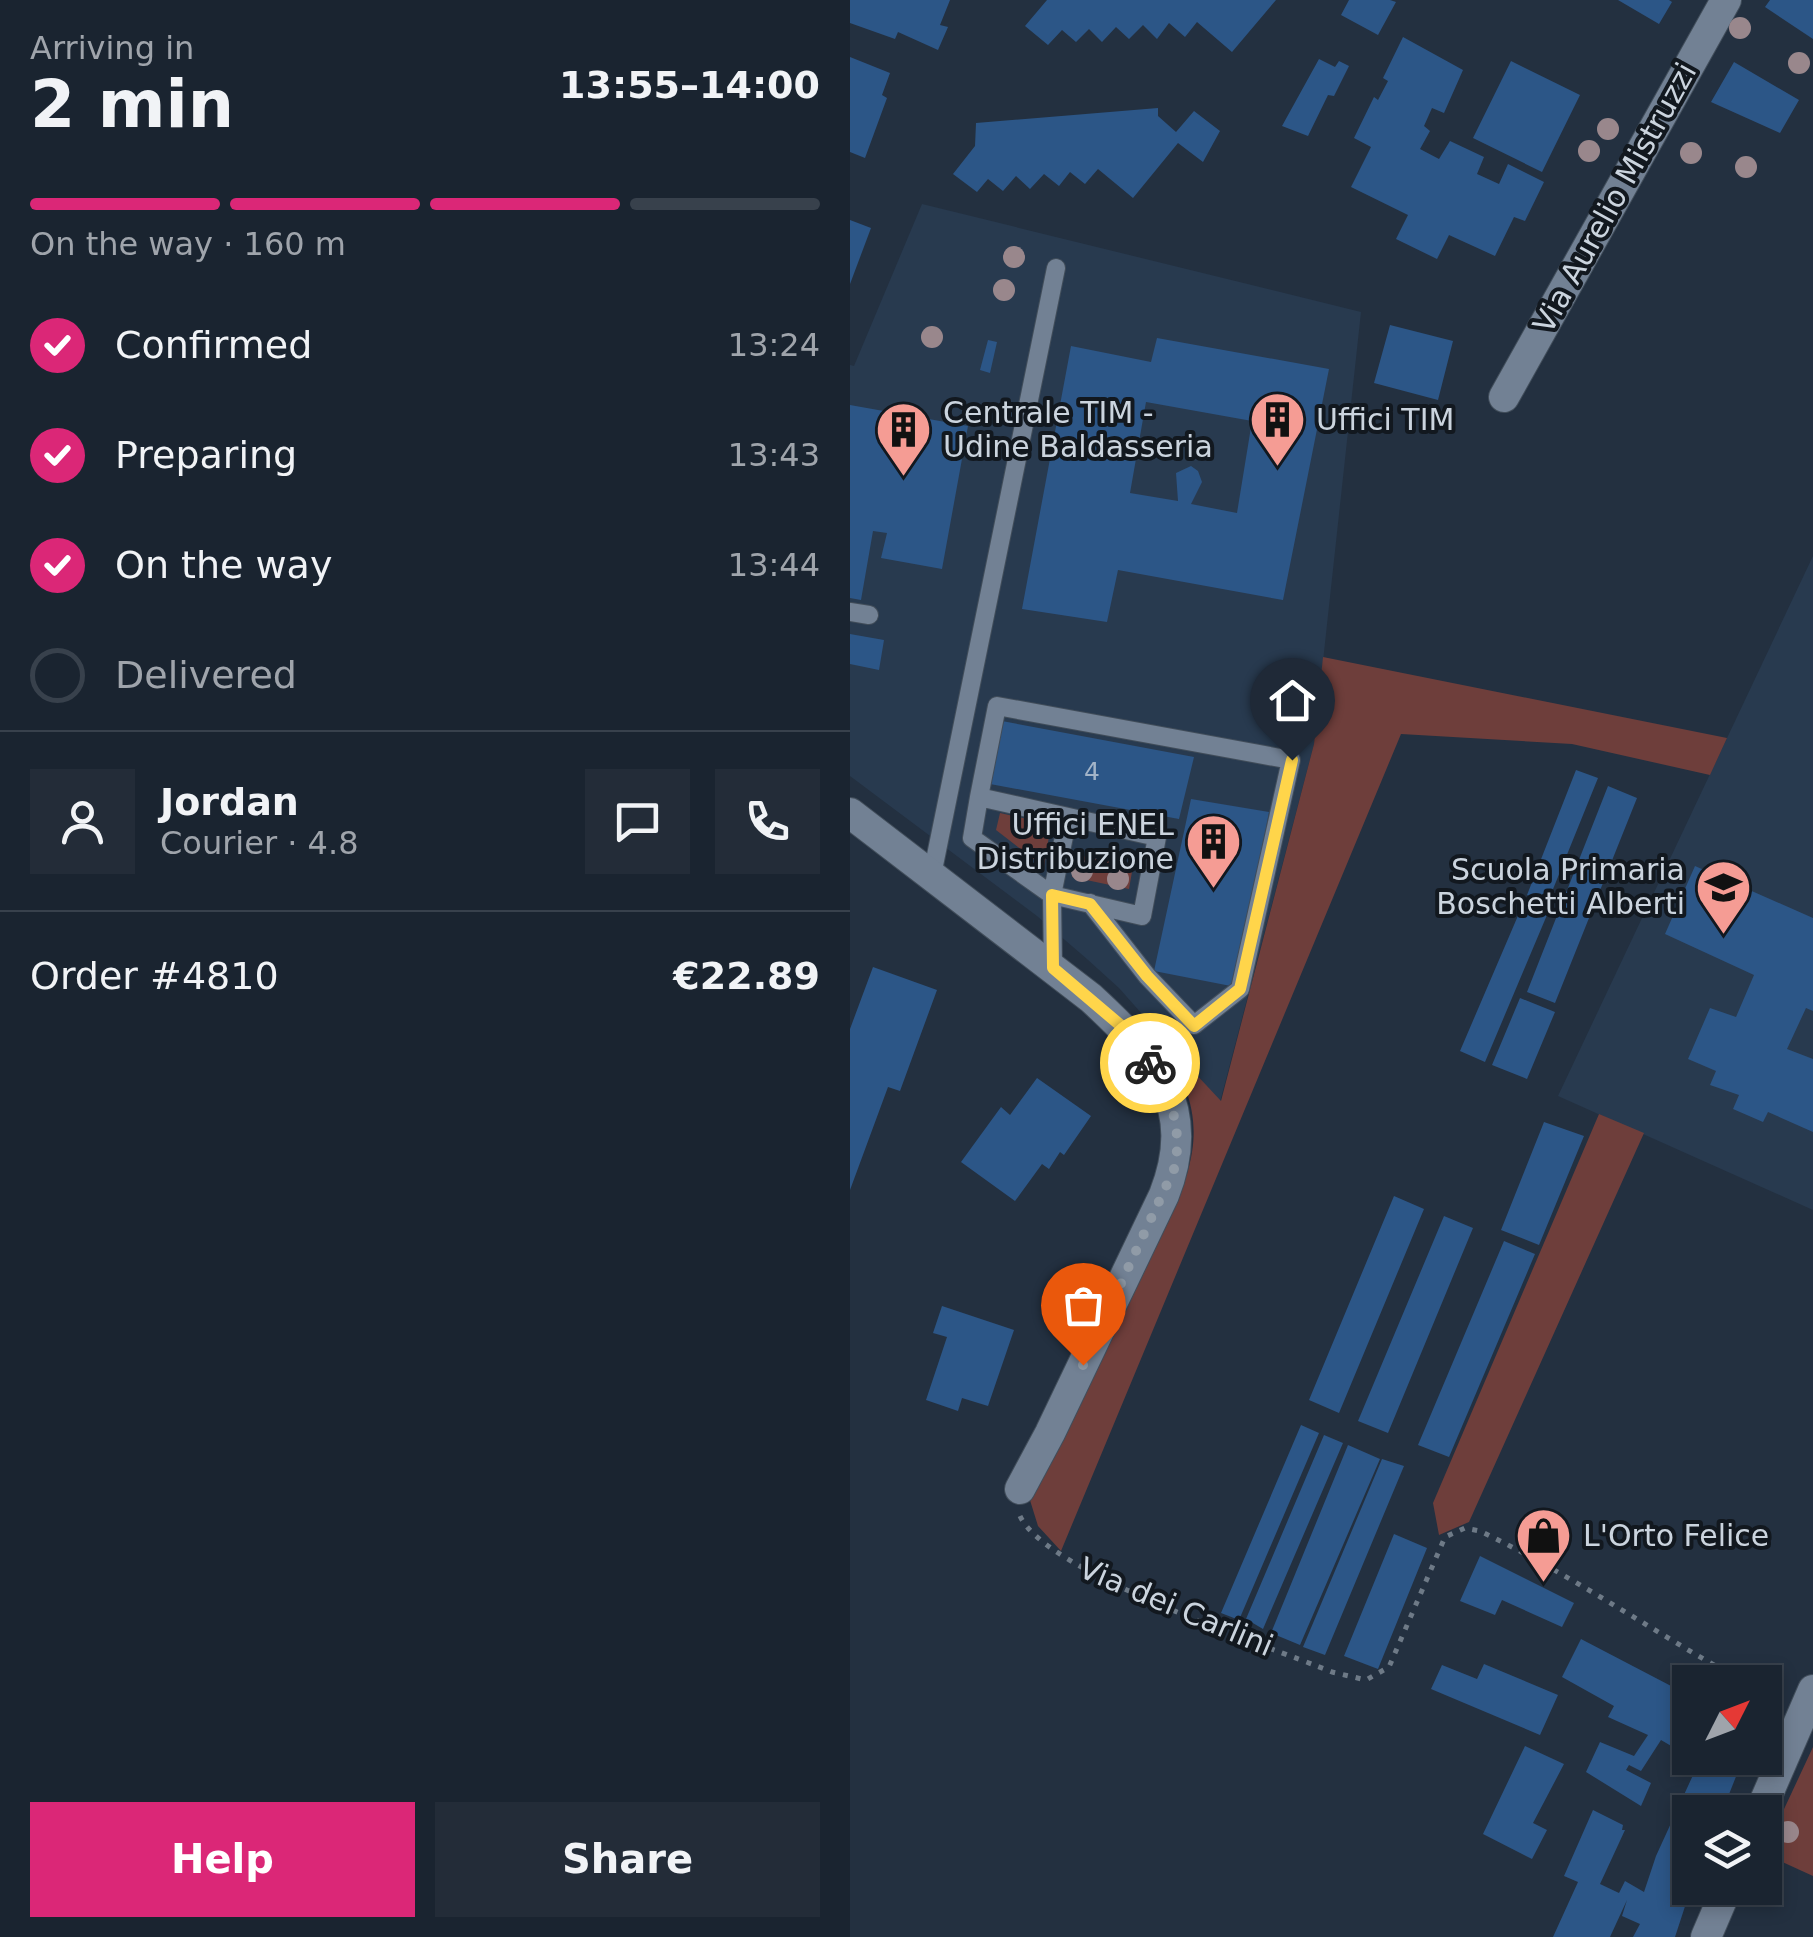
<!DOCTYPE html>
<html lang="en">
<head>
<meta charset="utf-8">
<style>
  :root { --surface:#1a2430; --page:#232c38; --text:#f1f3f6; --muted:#9fa4ab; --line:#38414c; --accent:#db2777 }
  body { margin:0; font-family:"DejaVu Sans",sans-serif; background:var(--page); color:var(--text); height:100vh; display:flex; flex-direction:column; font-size:38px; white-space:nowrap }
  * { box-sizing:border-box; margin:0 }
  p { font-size:32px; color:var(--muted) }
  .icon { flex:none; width:55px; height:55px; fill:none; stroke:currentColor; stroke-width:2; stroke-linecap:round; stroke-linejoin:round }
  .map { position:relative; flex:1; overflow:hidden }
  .panel { display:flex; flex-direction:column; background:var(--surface); width:850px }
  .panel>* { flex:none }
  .needle { width:65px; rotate:48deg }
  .controls { position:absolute; left:822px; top:1665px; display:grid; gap:20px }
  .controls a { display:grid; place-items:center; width:110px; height:110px; border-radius:0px; background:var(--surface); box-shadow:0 5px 15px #0003,0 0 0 2px var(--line); font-size:50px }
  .pin { position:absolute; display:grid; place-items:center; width:85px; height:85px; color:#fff; margin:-102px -42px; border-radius:50% 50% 50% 0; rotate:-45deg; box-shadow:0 0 10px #0007 }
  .pin .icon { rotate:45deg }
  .courier { position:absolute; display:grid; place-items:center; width:100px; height:100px; margin:-50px; border:8px solid #ffd54a; border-radius:50%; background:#fff; color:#222; box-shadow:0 2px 12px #0007 }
  .headline em { font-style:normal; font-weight:600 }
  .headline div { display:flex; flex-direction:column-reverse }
  .headline { display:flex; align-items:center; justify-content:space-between; height:170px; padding:0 30px }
  h1 { font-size:65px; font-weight:600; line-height:75px }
  .bar { display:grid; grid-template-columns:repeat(4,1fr); gap:15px 10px; align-content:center; height:120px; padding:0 30px }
  .bar i { height:12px; border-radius:8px; background:var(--line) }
  .bar .active { background:var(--accent) }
  .bar p { grid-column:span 4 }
  .line { display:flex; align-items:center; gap:25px; padding:0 30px; border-top:2px solid var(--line) }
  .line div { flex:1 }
  .round { display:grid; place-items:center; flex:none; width:105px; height:105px; border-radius:0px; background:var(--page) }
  ol { padding:0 30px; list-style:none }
  li { display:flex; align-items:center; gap:30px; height:110px }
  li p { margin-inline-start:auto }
  li .icon { padding:10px; border-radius:50%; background:var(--accent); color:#fff; stroke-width:4 }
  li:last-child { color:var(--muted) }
  li i { width:55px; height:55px; border:5px solid var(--line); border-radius:50% }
  .cta { display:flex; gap:20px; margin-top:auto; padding:20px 30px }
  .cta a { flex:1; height:115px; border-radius:0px; background:var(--accent); color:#fff; font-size:40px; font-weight:600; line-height:115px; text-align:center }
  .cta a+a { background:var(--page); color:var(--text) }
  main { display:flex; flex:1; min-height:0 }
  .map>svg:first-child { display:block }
  .built { fill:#283a4f }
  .green { fill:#6e3e3b }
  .building { fill:#2c5687; fill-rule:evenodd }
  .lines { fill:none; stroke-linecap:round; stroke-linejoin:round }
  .lane-casing { stroke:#414d5a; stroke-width:20 }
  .street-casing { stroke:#414d5a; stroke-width:32 }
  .path { stroke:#6e7a87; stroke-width:5; stroke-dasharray:5 8; stroke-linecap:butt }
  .lane { stroke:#728194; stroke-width:18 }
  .street { stroke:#728194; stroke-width:30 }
  .tree { fill:#99878c }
  .done { stroke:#909ba7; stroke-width:10; stroke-dasharray:0 18 }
  .route { stroke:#ffd54a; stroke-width:12 }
  .labels { text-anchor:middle; stroke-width:8; stroke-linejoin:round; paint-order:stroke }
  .number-label { font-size:25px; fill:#a3b4c8 }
  .street-label { font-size:30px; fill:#cbd4de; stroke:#12181f }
  .poi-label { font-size:30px; fill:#cbd4de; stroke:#12181f; text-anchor:start }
</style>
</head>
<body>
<main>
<section class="panel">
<div class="headline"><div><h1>2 min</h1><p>Arriving in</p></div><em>13:55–14:00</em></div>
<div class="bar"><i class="active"></i><i class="active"></i><i class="active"></i><i></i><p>On the way · 160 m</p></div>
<ol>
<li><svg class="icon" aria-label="check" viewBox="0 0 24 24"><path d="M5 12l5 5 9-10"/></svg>Confirmed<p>13:24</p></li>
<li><svg class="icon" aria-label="check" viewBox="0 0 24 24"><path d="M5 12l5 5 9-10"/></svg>Preparing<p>13:43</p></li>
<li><svg class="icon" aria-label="check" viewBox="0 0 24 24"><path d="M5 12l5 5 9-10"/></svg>On the way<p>13:44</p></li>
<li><i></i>Delivered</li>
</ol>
<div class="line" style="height:180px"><a class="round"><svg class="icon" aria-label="person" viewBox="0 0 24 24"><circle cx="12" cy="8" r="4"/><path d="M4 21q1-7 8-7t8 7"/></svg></a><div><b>Jordan</b><p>Courier · 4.8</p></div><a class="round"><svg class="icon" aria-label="chat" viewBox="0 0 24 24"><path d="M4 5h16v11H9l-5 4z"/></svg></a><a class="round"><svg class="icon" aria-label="phone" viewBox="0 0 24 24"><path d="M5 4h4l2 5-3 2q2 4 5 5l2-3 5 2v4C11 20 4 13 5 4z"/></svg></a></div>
<div class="line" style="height:130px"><div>Order #4810</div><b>€22.89</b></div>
<div class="cta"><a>Help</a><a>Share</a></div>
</section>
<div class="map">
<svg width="963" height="1937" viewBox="0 0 963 1937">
  <rect width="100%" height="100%" fill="#233040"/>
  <path class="built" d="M72,204L511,312L464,744L370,1102L269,988L237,959L187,916L0,776V365L4,366Z
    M963,556V1210L708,1096Z"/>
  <path class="green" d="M473,657L877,738L860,775L722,744L551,734L211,1551L188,1526L179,1497L337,1174C353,1119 338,1091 315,1041L371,1101L464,744Z
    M150,813L201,824L194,867L146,830Z
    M227,855L283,866L279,889L222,877Z
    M749,1114L794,1133L619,1522L589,1535L583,1503Z
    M963,1747V1876L915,1854V1850Z"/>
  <path class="building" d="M0,0H100L90,25L98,27L88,50L48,32L45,39L0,23Z
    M197,0H426L382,52L347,22L335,37L319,23L307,39L293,25L279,39L266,27L252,42L239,29L226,42L212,30L198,45L175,26Z
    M499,0H540L546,2L528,35L491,15Z
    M768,0H819L822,2L809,24Z
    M920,0H963V39L915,7Z
    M553,37L613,70L594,113L582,108L574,126L580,131L570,149L589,159L600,141L634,157L627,174L649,184L658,164L694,182L675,221L664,217L645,256L599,235L587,259L546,239L558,215L501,187L521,147L504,138L524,97L528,100L538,81L533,78Z
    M0,57L40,73L32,95L37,98L15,158L0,152Z
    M469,59L485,67L489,61L499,66L484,96L478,95L458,136L432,126Z
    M661,61L730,95L692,172L623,138Z
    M884,62L949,100L930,133L861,102Z
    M308,108V116L326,132L344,111L370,131L353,162L328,143L283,198L248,169L235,184L220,172L209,186L194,174L180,189L166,176L153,191L138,179L127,192L103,174L125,146L126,123Z
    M0,220L21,228L0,284Z
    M540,325L603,341L588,400L524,383Z
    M307,338L479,369L433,600L268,570L257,622L172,609L221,346L301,362ZM296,402L402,421L387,513L341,504L352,482L348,471L341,466L326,473L328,501L280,493Z
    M138,340L147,342L140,373L130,370Z
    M0,405L118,426L92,569L31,558L37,533L23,531L11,600L0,598Z
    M0,634L34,640L29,670L0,664Z
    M152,721L344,757L329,819L140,784Z
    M726,770L748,778L697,904L677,895Z
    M758,786L787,798L705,1003L677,992Z
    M341,799L419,812L386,987L304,971Z
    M845,866L963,918V1011L956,1008L937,1049L963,1059V1132L918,1112L913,1122L883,1109L889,1095L860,1085L866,1071L838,1059L860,1008L886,1017L904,975L815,934Z
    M673,904L697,915L635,1062L610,1051Z
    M23,967L87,990L50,1091L38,1087L0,1190V1029Z
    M670,998L705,1012L677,1079L642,1065Z
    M187,1078L241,1116L214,1155L210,1152L199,1169L192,1164L165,1201L111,1162L151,1107L160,1115Z
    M694,1122L734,1136L689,1245L651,1230Z
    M544,1196L574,1209L489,1413L459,1400Z
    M594,1216L623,1228L538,1433L508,1421Z
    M654,1241L685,1254L599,1457L568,1445Z
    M92,1306L164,1330L138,1406L112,1398L108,1411L76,1400L97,1337L83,1333Z
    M451,1425L469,1433L389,1620L371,1613Z
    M474,1435L493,1443L413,1629L396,1619Z
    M498,1445L530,1459L450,1645L421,1633Z
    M532,1459L554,1466L475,1655L453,1647Z
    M544,1534L577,1548L528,1669L494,1656Z
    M630,1556L724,1603L712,1627L652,1600L645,1615L610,1601Z
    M731,1639L823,1687L828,1673L849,1682H840V1757L811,1740L791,1771L779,1765L776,1770L801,1783L791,1806L736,1772L750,1742L784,1756L798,1735L758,1717L764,1706L712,1677Z
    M634,1664L708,1695L690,1735L581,1689L592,1665L627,1679Z
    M675,1746L714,1764L683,1823L697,1830L682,1859L633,1834Z
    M841,1758H896L891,1767L884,1765L882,1771L887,1774L872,1812H840L841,1888L825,1937H783L790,1924L772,1916L777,1900L760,1937H703L728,1882L714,1876L743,1810L773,1825L772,1830H775L750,1884L769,1893L775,1881L794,1892L806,1856L849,1762Z"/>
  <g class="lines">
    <defs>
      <path id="lane" d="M0,612L19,615
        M129,797L147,706L441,760L390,989L344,1025L297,976L240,903
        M82,875L206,268
        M203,968L202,895L292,916L307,837L129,797L122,838L202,895L218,817"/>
      <path id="street" d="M654,397L876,0
        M0,813L241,998C305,1057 349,1106 314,1195L200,1433L170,1489
        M910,1812L963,1690
        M856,1937L877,1888"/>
    </defs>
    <use href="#lane" class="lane-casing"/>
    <use href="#street" class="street-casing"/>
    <path class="path" d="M170,1516C196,1573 416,1645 482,1672L516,1680L539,1667L595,1537L615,1528L630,1531C722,1575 805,1633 894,1682"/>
    <use href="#lane" class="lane"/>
    <use href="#street" class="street"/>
  </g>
  <g class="tree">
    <circle cx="890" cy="28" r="11"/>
    <circle cx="949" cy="63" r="11"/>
    <circle cx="758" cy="129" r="11"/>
    <circle cx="739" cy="151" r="11"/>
    <circle cx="841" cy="153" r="11"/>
    <circle cx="896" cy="167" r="11"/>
    <circle cx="164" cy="257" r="11"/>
    <circle cx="154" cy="290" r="11"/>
    <circle cx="82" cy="337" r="11"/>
    <circle cx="232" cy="871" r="11"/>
    <circle cx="268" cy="879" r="11"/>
    <circle cx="938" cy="1832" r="11"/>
  </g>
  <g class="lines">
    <path class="done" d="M233,1365L325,1167C332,1125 321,1099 300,1063"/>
    <path class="route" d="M300,1063L276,1030L203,968L202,895L240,904L297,976L344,1026L390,989L442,760"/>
  </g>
  <defs>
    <symbol id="building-pin" viewBox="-11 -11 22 30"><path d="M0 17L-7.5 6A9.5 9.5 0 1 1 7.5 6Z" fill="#f59c94" stroke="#12181f"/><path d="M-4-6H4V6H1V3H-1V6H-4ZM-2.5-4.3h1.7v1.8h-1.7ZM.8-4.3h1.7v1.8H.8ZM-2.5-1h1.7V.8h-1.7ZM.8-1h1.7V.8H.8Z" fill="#111"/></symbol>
    <symbol id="school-pin" viewBox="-11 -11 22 30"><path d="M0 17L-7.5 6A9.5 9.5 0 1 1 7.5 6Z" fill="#f59c94" stroke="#12181f"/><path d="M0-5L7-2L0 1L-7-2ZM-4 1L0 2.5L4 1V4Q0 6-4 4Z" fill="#111"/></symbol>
    <symbol id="shop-pin" viewBox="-11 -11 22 30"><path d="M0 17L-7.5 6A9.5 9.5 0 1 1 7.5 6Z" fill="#f59c94" stroke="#12181f"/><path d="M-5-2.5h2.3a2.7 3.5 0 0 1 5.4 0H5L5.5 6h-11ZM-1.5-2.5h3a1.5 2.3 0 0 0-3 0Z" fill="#111"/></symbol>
  </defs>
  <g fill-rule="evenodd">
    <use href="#building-pin" x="396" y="388" width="63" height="86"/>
    <use href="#building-pin" x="22" y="398" width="63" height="86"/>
    <use href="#building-pin" x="332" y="810" width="63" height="86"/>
    <use href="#school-pin" x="842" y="856" width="63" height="86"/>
    <use href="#shop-pin" x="662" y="1504" width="63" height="86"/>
  </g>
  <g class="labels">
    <g class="number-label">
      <text x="242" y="780">4</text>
    </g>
    <g class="street-label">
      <text transform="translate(765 198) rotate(-61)" y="10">Via Aurelio Mistruzzi</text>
      <text transform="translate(326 1607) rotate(23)" y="10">Via dei Carlini</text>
    </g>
    <g class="poi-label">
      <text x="93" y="423">Centrale TIM -<tspan x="93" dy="34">Udine Baldasseria</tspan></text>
      <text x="466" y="430">Uffici TIM</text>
      <text x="324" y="835" text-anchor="end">Uffici ENEL<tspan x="324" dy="34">Distribuzione</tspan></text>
      <text x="835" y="880" text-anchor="end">Scuola Primaria<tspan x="835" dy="34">Boschetti Alberti</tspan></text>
      <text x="733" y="1546">L'Orto Felice</text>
    </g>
  </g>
</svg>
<div class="controls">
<a><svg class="needle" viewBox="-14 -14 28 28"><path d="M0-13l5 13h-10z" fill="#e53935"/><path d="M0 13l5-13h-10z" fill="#9fa4ab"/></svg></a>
<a><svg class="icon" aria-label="layers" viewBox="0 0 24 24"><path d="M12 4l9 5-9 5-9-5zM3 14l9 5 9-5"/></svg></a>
</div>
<div class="pin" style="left:233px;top:1365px;background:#ea580c"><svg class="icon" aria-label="bag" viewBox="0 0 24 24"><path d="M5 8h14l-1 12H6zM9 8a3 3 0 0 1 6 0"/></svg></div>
<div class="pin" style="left:442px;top:760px;background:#1f2937"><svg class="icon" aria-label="home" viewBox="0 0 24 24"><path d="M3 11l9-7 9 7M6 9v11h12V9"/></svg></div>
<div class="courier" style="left:300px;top:1063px"><svg class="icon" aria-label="bike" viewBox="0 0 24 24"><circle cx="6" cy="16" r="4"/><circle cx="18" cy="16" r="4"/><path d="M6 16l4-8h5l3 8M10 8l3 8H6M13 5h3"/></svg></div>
</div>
</main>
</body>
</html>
